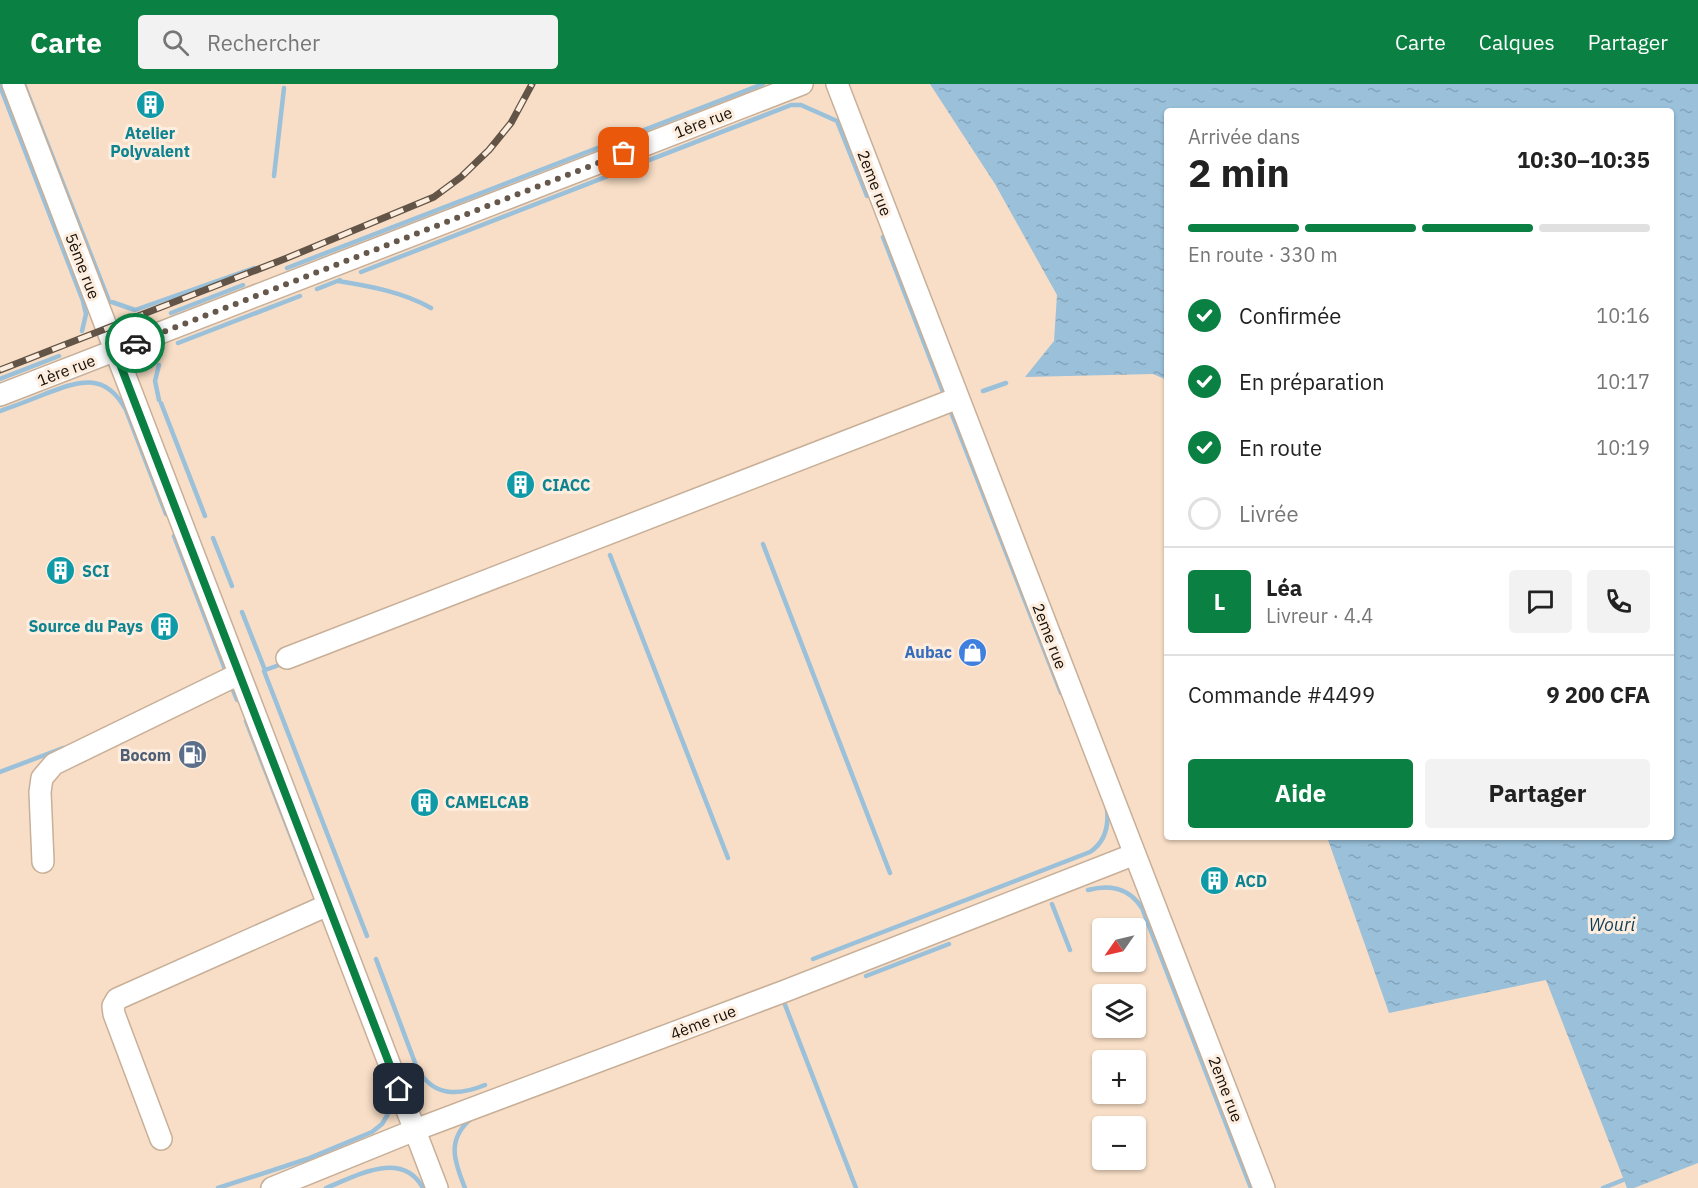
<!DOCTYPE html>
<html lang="fr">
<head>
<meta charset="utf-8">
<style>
  :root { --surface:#fff; --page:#f2f2f2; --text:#222; --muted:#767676; --line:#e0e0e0; --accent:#0b8043 }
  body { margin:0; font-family:"IBM Plex Sans",sans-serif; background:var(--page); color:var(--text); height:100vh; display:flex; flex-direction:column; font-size:22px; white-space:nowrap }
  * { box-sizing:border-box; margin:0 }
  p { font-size:20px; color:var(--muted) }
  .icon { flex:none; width:33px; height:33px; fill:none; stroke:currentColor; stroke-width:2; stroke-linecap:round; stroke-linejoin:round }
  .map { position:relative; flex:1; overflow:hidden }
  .drawer { position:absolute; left:1164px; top:24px; width:510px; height:732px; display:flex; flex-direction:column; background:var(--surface); border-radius:6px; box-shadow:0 2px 4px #0004 }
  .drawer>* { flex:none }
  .needle { width:39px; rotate:236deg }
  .tools { position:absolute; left:1092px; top:834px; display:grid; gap:12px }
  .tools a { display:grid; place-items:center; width:54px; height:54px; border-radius:6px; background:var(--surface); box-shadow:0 2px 4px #0004; font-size:30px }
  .pin { position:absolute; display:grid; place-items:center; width:51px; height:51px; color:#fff; margin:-26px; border-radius:12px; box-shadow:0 3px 9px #0006 }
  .courier { position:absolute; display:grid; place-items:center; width:60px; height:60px; margin:-30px; border:4px solid #0b8043; border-radius:50%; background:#fff; color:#222; box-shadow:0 2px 8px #0007 }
  .headline em { font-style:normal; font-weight:700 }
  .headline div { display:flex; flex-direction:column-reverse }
  .headline { display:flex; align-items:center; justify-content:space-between; height:102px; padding:0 24px }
  h1 { font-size:39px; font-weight:700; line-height:45px }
  .bar { display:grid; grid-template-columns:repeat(4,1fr); gap:9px 6px; align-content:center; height:72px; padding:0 24px }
  .bar i { height:8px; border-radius:4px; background:var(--line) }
  .bar .current { background:var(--accent) }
  .bar p { grid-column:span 4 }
  .line { display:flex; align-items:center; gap:15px; padding:0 24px; border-top:2px solid var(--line) }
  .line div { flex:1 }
  .round { display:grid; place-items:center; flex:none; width:63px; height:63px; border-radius:6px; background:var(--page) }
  ol { padding:0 24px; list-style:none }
  li { display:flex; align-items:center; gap:18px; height:66px }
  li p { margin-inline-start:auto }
  li .icon { padding:6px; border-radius:50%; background:var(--accent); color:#fff; stroke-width:4 }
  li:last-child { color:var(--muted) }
  li i { width:33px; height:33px; border:3px solid var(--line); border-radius:50% }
  .action { display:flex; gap:12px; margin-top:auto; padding:12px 24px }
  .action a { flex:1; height:69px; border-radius:6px; background:var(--accent); color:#fff; font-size:24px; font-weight:700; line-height:69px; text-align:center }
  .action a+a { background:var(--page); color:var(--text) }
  header { display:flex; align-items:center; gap:36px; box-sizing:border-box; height:84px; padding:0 30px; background:var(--accent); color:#fff }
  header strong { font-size:28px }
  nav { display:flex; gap:33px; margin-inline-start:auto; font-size:21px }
  .search { width:420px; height:54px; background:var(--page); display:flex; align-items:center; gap:15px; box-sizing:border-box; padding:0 21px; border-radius:6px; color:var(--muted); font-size:22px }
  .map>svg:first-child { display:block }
  .water { fill:url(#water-ripples) }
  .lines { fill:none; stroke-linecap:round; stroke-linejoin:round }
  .stream { stroke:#9ac0da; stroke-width:4.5 }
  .minor-casing { stroke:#c8af98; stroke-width:24 }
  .minor { stroke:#fff; stroke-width:21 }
  .rail-casing { stroke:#625446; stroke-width:7 }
  .rail { stroke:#fdedde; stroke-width:4.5; stroke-dasharray:14; stroke-linecap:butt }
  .done { stroke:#66584a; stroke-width:6; stroke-dasharray:0 10.8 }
  .route { stroke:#0b8043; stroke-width:8 }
  .labels { text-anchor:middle; stroke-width:6; stroke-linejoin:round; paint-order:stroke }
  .street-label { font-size:16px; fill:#181007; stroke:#fdedde }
  .culture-label { font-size:16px; font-weight:bold; fill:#0d838f; stroke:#fdedde; text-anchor:start }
  .shop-label { font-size:16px; font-weight:bold; fill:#366cbe; stroke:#fdedde; text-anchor:end }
  .service-label { font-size:16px; font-weight:bold; fill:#4e5e75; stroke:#fdedde; text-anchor:end }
  .water-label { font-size:18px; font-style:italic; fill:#103f5b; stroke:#fdedde }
</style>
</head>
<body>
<header>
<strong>Carte</strong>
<div class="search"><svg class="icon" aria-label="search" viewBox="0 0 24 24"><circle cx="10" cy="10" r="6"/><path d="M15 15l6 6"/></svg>Rechercher</div>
<nav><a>Carte</a><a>Calques</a><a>Partager</a></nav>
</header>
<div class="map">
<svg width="1698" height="1104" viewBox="0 0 1698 1104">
  <defs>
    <pattern id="water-ripples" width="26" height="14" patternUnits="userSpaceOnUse" patternTransform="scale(1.5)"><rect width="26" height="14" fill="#9ac0da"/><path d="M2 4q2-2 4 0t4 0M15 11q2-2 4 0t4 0" fill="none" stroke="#84a4ba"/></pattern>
  </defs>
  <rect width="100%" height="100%" fill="#f8dec6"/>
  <path class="water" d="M930,0H1698V1079L1634,1104H1627L1546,896L1389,929L1327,753H1671V27H1167V296L1153,290L1025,293L1054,257L1057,211L995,100Z"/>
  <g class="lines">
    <path class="stream" d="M24,0L109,217L135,226L254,184
      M0,2L83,217L86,230L82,247
      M274,92L284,4
      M883,153L945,313
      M287,184L763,0
      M361,188L791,21H801L837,37L867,112
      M338,197C369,202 403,208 431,224
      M317,205L340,196
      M171,229L243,201
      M178,259L300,212
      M159,281L155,297L159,316
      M0,295L59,272
      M983,307L1006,299
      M161,319L205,432
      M949,323L1061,609
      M0,327C15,322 30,316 45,310C79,297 105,287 126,326L166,430
      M174,452L226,588
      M213,454L232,502
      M763,460L890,789
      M610,471L728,774
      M242,528L265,586L285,579
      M264,587L367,852
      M230,599L237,616
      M246,637L306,791
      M0,688L63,664
      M1088,806C1111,800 1129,804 1142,824L1251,1104
      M1052,820L1070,866
      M376,875L417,984C433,1013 458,1012 485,1001
      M813,875L1090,768C1105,758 1109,743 1107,725
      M866,892L949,860
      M782,913L856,1104
      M218,1104L307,1075L372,1048L382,1040L388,1030L392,1011
      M326,1104C356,1092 402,1065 423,1104
      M465,1104C454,1077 446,1055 472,1034
      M1603,1104L1623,1096"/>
    <defs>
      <path id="minor" d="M13,0L437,1104
        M837,0L1264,1104
        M0,311L802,0
        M287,574L958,314
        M43,778L40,708L42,694L54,680L239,590
        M161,1055L114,930L113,922L117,915L328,821
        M272,1104L415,1046L785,907L1135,770"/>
    </defs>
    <use href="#minor" class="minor-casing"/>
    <use href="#minor" class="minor"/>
    <defs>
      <path id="rail" d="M0,286L287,174L434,113L461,93L489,66L511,39L532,0"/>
    </defs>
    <use href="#rail" class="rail-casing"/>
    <use href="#rail" class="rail"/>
  </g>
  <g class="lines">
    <path class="done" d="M135,259L624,69"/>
    <path class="route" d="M135,259L115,267L399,1005"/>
  </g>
  <defs>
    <symbol id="building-disc" viewBox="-11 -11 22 22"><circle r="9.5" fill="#0f9aa8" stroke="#fdedde"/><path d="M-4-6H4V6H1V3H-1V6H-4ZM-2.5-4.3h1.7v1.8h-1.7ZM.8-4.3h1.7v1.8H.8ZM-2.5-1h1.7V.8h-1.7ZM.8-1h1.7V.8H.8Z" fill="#fff"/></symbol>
    <symbol id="shop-disc" viewBox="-11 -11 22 22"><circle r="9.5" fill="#3f7fe0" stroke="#fdedde"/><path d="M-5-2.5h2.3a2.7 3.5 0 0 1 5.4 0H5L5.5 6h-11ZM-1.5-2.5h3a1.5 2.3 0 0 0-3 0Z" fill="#fff"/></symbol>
    <symbol id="fuel-disc" viewBox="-11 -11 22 22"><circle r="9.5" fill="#5c6f8a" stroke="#fdedde"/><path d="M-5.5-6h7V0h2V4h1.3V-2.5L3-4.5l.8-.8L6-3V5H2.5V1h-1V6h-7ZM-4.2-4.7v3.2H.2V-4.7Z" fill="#fff"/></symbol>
  </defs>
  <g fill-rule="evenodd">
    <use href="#building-disc" x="134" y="4" width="33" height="33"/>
    <use href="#building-disc" x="504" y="384" width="33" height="33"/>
    <use href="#building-disc" x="44" y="470" width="33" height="33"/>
    <use href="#building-disc" x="148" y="526" width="33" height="33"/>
    <use href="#shop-disc" x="956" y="552" width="33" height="33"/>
    <use href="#fuel-disc" x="176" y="654" width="33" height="33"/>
    <use href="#building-disc" x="408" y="702" width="33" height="33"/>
    <use href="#building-disc" x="1198" y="780" width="33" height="33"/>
  </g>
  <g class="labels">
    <g class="street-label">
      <text transform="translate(703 38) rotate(-21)" y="6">1ère rue</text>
      <text transform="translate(875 99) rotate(69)" y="6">2eme rue</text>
      <text transform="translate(83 182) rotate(69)" y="6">5ème rue</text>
      <text transform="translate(66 286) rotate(-21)" y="6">1ère rue</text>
      <text transform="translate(1050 552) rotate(69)" y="6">2eme rue</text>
      <text transform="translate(703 938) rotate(-21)" y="6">4ème rue</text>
      <text transform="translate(1226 1005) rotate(69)" y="6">2eme rue</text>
    </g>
    <g class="culture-label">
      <text x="150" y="55" text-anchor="middle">Atelier<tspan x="150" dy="18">Polyvalent</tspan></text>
      <text x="542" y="407">CIACC</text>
      <text x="82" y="493">SCI</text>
      <text x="143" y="548" text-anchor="end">Source du Pays</text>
      <text x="445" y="724">CAMELCAB</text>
      <text x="1235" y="803">ACD</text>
    </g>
    <g class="shop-label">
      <text x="952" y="574">Aubac</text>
    </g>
    <g class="service-label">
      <text x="171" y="677">Bocom</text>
    </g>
    <g class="water-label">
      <text x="1612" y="847">Wouri</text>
    </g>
  </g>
</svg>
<div class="tools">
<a><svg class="needle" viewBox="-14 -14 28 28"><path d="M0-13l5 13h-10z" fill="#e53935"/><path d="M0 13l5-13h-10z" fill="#767676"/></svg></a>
<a><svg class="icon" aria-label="layers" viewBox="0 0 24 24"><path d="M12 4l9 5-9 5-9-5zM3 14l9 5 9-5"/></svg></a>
<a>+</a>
<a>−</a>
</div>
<div class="pin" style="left:624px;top:69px;background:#ea580c"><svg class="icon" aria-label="bag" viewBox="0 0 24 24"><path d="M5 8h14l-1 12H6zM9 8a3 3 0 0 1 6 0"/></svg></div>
<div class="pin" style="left:399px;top:1005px;background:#1f2937"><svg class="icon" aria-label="home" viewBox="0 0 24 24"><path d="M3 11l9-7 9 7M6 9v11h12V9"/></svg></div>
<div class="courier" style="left:135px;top:259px"><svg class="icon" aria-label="car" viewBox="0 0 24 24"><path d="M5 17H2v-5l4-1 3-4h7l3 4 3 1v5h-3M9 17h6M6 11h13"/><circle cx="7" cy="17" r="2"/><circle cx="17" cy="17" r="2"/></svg></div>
<section class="drawer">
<div class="headline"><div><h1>2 min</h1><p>Arrivée dans</p></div><em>10:30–10:35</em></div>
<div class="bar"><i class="current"></i><i class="current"></i><i class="current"></i><i></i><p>En route · 330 m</p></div>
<ol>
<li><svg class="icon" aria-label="check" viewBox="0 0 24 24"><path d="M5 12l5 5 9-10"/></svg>Confirmée<p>10:16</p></li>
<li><svg class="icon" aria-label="check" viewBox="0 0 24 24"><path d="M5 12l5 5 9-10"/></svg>En préparation<p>10:17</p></li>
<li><svg class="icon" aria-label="check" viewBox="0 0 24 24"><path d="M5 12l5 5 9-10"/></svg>En route<p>10:19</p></li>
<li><i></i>Livrée</li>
</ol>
<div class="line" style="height:108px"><b class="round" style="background:var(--accent);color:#fff">L</b><div><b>Léa</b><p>Livreur · 4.4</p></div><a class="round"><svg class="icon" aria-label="chat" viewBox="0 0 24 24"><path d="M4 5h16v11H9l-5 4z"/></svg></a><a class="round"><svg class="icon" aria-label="phone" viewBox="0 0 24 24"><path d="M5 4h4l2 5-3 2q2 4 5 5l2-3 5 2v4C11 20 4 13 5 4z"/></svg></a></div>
<div class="line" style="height:78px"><div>Commande #4499</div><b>9 200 CFA</b></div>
<div class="action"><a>Aide</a><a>Partager</a></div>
</section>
</div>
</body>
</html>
